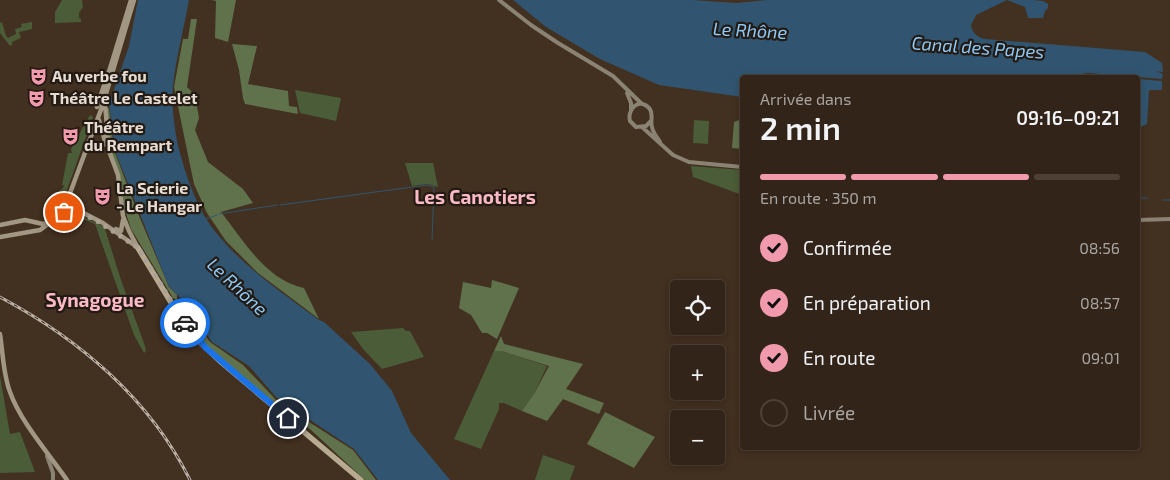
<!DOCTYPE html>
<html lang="fr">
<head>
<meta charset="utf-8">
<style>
  :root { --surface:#322418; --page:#3a2c21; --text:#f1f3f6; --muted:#a8a4a2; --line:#4d4137; --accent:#f29aad }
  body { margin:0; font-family:"Exo 2",sans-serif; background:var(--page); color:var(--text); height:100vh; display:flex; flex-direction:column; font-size:19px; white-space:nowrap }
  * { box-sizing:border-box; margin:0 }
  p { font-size:16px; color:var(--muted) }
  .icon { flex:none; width:28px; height:28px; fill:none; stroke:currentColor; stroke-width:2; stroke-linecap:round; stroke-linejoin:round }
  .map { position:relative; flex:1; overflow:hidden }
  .side { position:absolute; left:740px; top:75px; width:400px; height:375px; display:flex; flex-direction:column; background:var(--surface); border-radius:5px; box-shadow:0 2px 8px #0003,0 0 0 1px var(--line) }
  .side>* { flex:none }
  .fabs { position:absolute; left:670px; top:280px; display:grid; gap:10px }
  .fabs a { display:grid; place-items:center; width:55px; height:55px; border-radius:5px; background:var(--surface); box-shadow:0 2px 8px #0003,0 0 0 1px var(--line); font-size:25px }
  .pin { position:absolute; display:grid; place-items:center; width:42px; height:42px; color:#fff; margin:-21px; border:2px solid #fff; border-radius:50%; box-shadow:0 1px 5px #0007 }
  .courier { position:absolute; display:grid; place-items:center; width:50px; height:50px; margin:-25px; border:4px solid #1a73e8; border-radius:50%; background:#fff; color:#222; box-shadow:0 1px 6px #0007 }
  .head em { font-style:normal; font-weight:600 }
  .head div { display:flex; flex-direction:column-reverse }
  .head { display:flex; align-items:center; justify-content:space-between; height:85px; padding:0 20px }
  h1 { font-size:32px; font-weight:600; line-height:38px }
  .bar { display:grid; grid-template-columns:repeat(4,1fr); gap:8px 5px; align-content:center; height:60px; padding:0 20px }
  .bar i { height:6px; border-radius:4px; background:var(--line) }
  .bar .selected { background:var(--accent) }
  .bar p { grid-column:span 4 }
  ol { padding:0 20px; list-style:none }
  li { display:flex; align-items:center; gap:15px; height:55px }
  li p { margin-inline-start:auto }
  li .icon { padding:5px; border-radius:50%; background:var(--accent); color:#111; stroke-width:4 }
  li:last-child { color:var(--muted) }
  li i { width:28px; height:28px; border:2px solid var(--line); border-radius:50% }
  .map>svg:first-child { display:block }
  .green { fill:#4b5c38 }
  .forest { fill:#60724c }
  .water { fill:#315570 }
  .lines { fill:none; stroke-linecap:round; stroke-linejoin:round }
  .stream { stroke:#315570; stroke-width:1 }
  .secondary { stroke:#8a8272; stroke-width:4 }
  .primary { stroke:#a19782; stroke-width:4.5 }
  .highway { stroke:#b6aa91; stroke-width:5.5 }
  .rail-casing { stroke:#bcafa4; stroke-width:3 }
  .rail { stroke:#231a13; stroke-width:1; stroke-dasharray:4; stroke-linecap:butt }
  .done { stroke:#ada094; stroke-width:5; stroke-dasharray:0 9 }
  .route { stroke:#1a73e8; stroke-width:6 }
  .labels { text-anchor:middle; stroke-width:4.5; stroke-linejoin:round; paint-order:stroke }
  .poi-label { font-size:16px; font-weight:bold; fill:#e7dcd2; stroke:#231a13; text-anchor:start }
  .water-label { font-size:18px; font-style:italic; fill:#8dcaf9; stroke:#231a13 }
  .quarter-label { font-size:19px; font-weight:bold; fill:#fcb9c6; stroke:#231a13 }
</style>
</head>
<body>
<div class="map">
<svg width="1170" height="480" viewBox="0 0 1170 480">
  <rect width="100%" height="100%" fill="#423020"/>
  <path class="green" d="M62,0H82L83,7L79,13V18L81,19V22L55,23V12Z
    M2,22L6,36L8,38L16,34L15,29L22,27L21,24L32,22V29L19,32L21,38L12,42V45L10,46L0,33V23Z
    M295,90L341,98L336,121L300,113Z
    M90,115L93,117L63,201L53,196L63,188L64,185H62L68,153H72L71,149Z
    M694,120L709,121L708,144L693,143Z
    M405,163H433L438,187L428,184L412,186Z
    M691,166L742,170V195L693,177Z
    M81,216L103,226L105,229L121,280L145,346L146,351L144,353L134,335L95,224L81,218Z
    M403,328L406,331H410L424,357L382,369L363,349L351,332Z
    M494,351H501L547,366L535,392L522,411L504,403H499V409L481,449L454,439Z
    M0,376L10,434L20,432L35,472L0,473Z
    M543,455L575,466L570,480H535Z"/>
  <path class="forest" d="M212,0H236L228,42L215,38L216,1Z
    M191,19H197L187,87L195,95L199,118L195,130L208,162L243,189L253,203L221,212C244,241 266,280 304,288L319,319L258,273L226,241L207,213L194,184L174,87L183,39H188Z
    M232,44L257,46L248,84L288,91L289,106L297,107L298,114L245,104L243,98L239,70Z
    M109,108L114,150L137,211L169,287L177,295V300L173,298L131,229L124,207L119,175L111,155L107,109Z
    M742,119V149L732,148L734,122Z
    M492,280L519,288L497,339L487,333H482L471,315L459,308L463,282L491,288Z
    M180,300L210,342L243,365L279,403L353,450L376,480H365L311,430L269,399L212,351L197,335L194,325L179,302Z
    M501,336L504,344L583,364L566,389L604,403L599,414L563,399L547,421L522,411L535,392L549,366L501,351H494Z
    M605,412L655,437L634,468L587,444Z"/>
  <path class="water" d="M138,0H189C184,28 176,57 173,86C171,104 175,136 180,153C185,173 192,192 201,210C225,255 279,290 319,320L324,322L370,364L392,391L411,433L450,480H378L354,449L307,418L283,405L249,366L212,342L185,302L169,287L115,151L109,104L129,46Z
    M513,0H692L737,3L767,0H1033L1043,1L1048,4V8L1045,11L1043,18H1028L1025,7L1007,0L976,15L971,25C972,33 977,37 985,39L1145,52L1162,63L1163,72L1156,71L1163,74L1162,79L1088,73L1075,75L1124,77L742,78V97L659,85L600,59L546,27Z
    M1138,79L1162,81V90H1149L1147,124L1138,128Z"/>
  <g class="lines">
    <path class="stream" d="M1138,198H1147
      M1163,200H1170
      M280,205L427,185L434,187L432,240
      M219,214L277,205
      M206,219L217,215"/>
    <path class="secondary" d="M499,0L531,25L558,43L613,76L642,104
      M627,93L631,103V109
      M651,121L646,126L636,127L630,121C627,110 638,97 649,108C654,113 650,121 652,127C653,133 657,137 660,142
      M642,127L673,155L689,162L742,167
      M1138,220L1170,219
      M47,456L53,473V480"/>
    <path class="primary" d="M108,75L131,0
      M105,103L109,151L118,175L123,216L129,231L138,248
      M97,107L108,73
      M99,120L106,145
      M66,204L103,223L137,247
      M60,214L67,212H77
      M0,225L25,220L43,224L48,222
      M116,229L121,231L123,220
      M0,237L40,230L55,219L66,204L102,107L134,0
      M0,334C3,353 3,374 10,392C20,421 49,454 67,480"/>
    <path class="highway" d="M138,248L178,314L199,341L221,362L361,480"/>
    <defs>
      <path id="rail" d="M0,297C79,339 150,399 190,480"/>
    </defs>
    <use href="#rail" class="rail-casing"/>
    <use href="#rail" class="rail"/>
  </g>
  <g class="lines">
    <path class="done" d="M64,212L80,213L96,220L138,248L185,323"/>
    <path class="route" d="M185,323L206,348L288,418"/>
  </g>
  <defs>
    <symbol id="theatre-bare" viewBox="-9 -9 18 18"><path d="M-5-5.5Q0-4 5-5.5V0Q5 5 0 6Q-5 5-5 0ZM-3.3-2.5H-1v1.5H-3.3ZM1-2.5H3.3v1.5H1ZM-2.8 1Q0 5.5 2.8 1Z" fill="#f29aad" stroke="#231a13" stroke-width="2.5" paint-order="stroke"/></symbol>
  </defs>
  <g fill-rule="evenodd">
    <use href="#theatre-bare" x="26" y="64" width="25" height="25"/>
    <use href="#theatre-bare" x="24" y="86" width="25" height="25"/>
    <use href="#theatre-bare" x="58" y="124" width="25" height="25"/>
    <use href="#theatre-bare" x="90" y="184" width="25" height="25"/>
  </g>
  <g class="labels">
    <g class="poi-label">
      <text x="52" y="82">Au verbe fou</text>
      <text x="50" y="104">Théâtre Le Castelet</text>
      <text x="84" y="133">Théâtre<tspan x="84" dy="18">du Rempart</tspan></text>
      <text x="116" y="194">La Scierie<tspan x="116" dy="18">- Le Hangar</tspan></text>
    </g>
    <g class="water-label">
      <text transform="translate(750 31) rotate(3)" y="6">Le Rhône</text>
      <text transform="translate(978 48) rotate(4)" y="6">Canal des Papes</text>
      <text transform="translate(237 287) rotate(43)" y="6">Le Rhône</text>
    </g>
    <g class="quarter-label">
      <text x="475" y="204">Les Canotiers</text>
      <text x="95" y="307">Synagogue</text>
    </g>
  </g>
</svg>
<div class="fabs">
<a><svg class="icon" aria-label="locate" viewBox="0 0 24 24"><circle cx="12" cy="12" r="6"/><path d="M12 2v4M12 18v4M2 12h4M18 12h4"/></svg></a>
<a>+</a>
<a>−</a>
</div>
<div class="pin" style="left:64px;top:212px;background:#ea580c"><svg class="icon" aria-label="bag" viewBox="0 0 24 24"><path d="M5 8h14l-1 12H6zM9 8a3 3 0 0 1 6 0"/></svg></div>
<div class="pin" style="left:288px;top:418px;background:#1f2937"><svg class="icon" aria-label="home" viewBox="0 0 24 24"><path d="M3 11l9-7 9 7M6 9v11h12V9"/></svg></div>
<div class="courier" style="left:185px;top:323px"><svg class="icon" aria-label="car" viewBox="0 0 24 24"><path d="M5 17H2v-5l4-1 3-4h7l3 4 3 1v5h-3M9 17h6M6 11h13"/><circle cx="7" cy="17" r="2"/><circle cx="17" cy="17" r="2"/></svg></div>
<section class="side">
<div class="head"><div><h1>2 min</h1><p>Arrivée dans</p></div><em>09:16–09:21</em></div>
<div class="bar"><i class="selected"></i><i class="selected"></i><i class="selected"></i><i></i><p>En route · 350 m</p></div>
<ol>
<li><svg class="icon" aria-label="check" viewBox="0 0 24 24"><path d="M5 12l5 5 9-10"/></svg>Confirmée<p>08:56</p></li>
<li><svg class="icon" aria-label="check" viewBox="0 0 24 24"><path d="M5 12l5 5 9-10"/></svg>En préparation<p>08:57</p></li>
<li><svg class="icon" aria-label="check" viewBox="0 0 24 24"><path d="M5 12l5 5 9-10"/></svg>En route<p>09:01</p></li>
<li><i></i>Livrée</li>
</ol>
</section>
</div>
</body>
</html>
